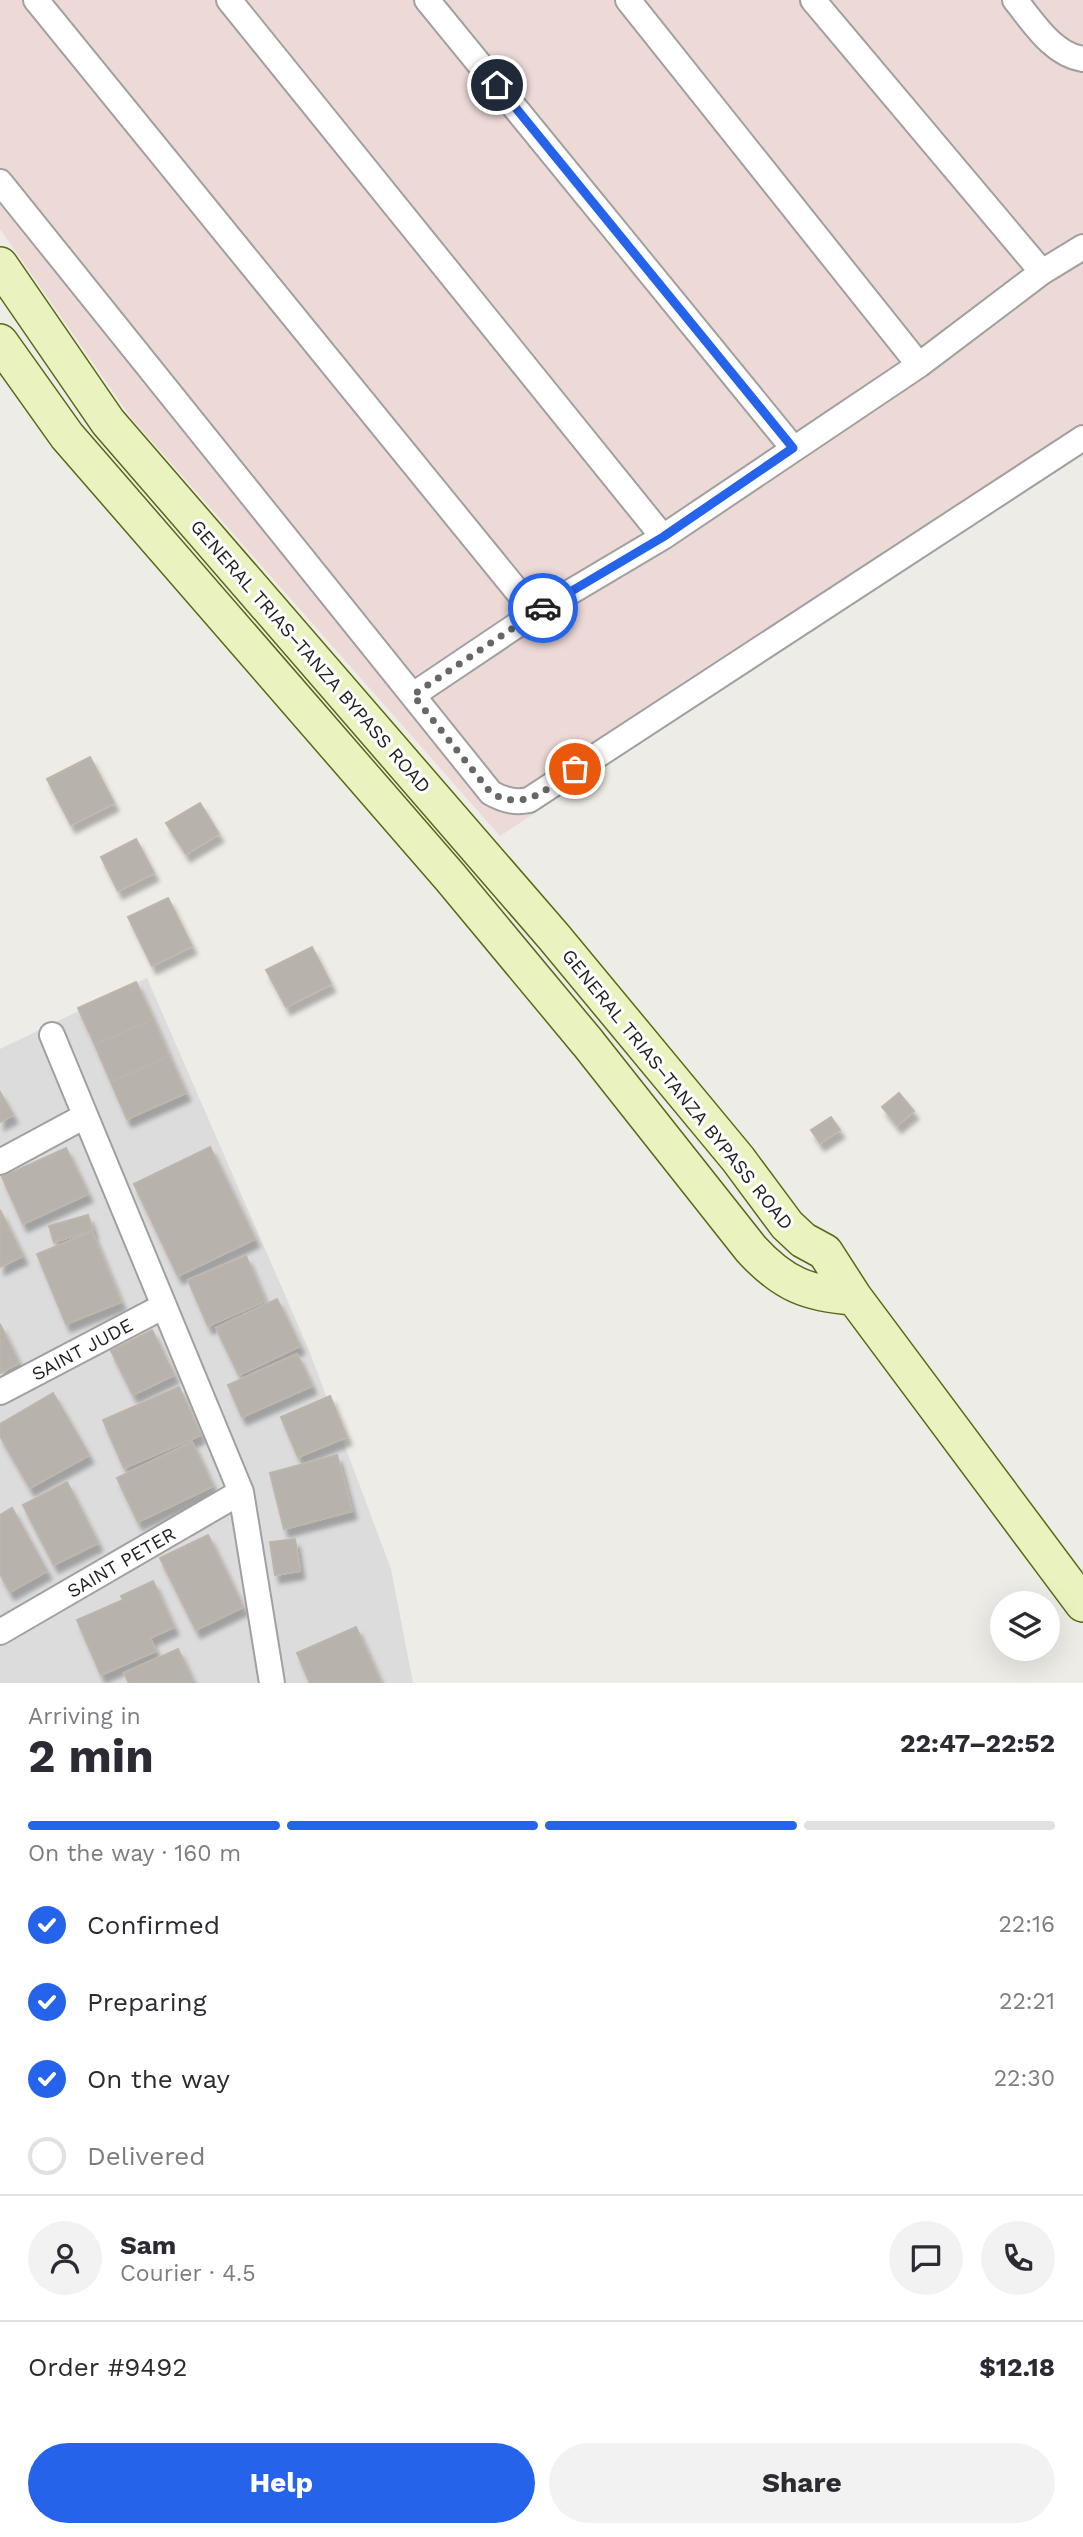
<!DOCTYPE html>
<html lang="en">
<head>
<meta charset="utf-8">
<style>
  :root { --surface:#fff; --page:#f2f2f3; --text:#2b2b33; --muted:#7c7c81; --line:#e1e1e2; --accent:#2563eb }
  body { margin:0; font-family:"Work Sans",sans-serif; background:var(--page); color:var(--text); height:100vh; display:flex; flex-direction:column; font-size:26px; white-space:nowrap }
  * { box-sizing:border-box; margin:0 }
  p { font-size:23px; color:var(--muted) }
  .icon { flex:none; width:38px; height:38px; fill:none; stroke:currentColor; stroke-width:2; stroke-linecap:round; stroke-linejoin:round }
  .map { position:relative; height:1683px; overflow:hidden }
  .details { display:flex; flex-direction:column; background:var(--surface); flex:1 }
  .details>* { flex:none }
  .fabs { position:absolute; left:990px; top:1591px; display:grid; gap:14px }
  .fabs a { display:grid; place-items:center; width:70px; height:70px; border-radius:50%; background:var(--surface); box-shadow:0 7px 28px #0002; font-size:35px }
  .pin { position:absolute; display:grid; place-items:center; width:60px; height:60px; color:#fff; margin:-30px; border:4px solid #fff; border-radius:50%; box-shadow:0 2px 7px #0007 }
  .courier { position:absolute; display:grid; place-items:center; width:70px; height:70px; margin:-35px; border:5px solid #2563eb; border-radius:50%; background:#fff; color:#222; box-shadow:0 2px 9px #0007 }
  .summary em { font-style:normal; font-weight:700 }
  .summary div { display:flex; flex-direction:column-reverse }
  .summary { display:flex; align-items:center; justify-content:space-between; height:119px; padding:0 28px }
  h1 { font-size:46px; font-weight:700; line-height:52px }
  .bar { display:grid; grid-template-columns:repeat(4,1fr); gap:10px 7px; align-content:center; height:84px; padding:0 28px }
  .bar i { height:9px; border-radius:5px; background:var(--line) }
  .bar .on { background:var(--accent) }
  .bar p { grid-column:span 4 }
  .line { display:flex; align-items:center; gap:18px; padding:0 28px; border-top:2px solid var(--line) }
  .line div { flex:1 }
  .round { display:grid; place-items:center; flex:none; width:74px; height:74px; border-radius:37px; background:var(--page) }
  ol { padding:0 28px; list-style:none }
  li { display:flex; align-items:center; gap:21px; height:77px }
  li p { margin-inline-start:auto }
  li .icon { padding:7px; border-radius:50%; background:var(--accent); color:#fff; stroke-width:4 }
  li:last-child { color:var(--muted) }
  li i { width:38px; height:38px; border:4px solid var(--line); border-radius:50% }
  .button { display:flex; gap:14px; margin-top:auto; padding:14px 28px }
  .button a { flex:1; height:80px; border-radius:42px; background:var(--accent); color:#fff; font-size:28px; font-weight:700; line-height:80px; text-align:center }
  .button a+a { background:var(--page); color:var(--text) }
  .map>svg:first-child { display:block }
  .residential { fill:#dddcdc }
  .commercial { fill:#eddad7 }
  .building { fill:#b7b2ac; stroke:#beb5aa; stroke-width:2; filter:url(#shadow) }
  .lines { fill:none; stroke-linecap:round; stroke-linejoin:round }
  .street-casing { stroke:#a0a0a0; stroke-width:28 }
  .secondary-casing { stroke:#576912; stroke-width:38 }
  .street { stroke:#fff; stroke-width:24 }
  .secondary { stroke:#eaf2c0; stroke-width:35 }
  .done { stroke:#676765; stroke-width:7; stroke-dasharray:0 12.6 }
  .route { stroke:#2563eb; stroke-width:9 }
  .labels { text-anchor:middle; stroke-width:6; stroke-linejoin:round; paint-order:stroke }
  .street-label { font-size:19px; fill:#1f1f1f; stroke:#fff }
</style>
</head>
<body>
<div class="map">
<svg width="1083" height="1683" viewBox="0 0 1083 1683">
  <defs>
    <filter id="shadow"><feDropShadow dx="4.5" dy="8" stdDeviation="2" flood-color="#0004"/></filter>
  </defs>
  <rect width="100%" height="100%" fill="#eeece6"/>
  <path class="residential" d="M147,978L309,1350L391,1569L413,1683H0V1049Z"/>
  <path class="commercial" d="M0,0H1083V452L500,836L132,419L0,229Z"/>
  <path class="building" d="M90,757L114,803L71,825L47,779Z
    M200,803L219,834L186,854L166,823Z
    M136,839L154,873L118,891L101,857Z
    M168,898L192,946L152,966L128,917Z
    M312,947L331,984L286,1007L266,970Z
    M136,982L153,1019L95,1045L78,1008Z
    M153,1019L169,1056L111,1082L95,1045Z
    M169,1056L186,1093L127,1119L111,1082Z
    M0,1092L13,1115L0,1122Z
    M899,1093L914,1111L897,1125L882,1107Z
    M831,1117L840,1130L820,1143L811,1130Z
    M210,1147L255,1239L178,1276L134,1184Z
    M66,1148L88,1194L23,1224L2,1177Z
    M0,1210L23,1256L0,1267Z
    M88,1215L93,1230L54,1242L49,1226Z
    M92,1232L121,1302L66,1324L37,1254Z
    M246,1256L265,1301L208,1326L188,1280Z
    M277,1299L300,1346L239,1375L216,1328Z
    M0,1324L19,1363L0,1373Z
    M152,1330L174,1375L133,1395L111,1351Z
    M297,1354L312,1386L242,1417L228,1385Z
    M179,1387L201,1435L124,1468L103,1420Z
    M53,1393L89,1455L30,1488L0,1436V1424Z
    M330,1396L347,1437L298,1457L281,1417Z
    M192,1442L213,1486L138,1522L117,1478Z
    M337,1455L352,1511L284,1529L270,1473Z
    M67,1482L98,1543L54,1565L23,1505Z
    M12,1508L47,1571L10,1592L0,1574V1515Z
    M208,1535L243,1607L196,1630L160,1558Z
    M295,1539L300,1571L275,1575L270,1542Z
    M153,1581L174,1627L150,1638L156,1651L101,1675L77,1620L123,1600L121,1596Z
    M356,1627L381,1683H310L297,1653Z
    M178,1649L194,1683H129L124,1673Z"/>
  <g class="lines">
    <defs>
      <path id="street" d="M36,0L535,613
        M229,0L663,537
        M427,0L793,448
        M628,0L919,365
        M813,0L1042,272
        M1015,0C1033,22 1053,55 1083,59
        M0,182L491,793C504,800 515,803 529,800L1083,438
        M413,695L535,613L663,537L919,365L1042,272L1083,247
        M52,1035L241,1492L272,1683
        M0,1162L85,1116
        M0,1392L164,1306
        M0,1632L241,1492"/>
      <path id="secondary" d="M0,265L108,422L554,937L738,1159L787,1225L803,1240L825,1252L854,1297L1083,1604
        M0,342L67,436L450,877L588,1043L751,1249C783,1284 808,1294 854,1297"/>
    </defs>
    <use href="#street" class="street-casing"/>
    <use href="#secondary" class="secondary-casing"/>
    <use href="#street" class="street"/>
    <use href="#secondary" class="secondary"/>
  </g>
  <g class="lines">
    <path class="done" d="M543,608L413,695L491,793C527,812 546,789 575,769"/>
    <path class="route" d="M497,85L793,448L663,537L543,608"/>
  </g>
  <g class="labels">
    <g class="street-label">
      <text transform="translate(311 656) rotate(49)" y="7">GENERAL TRIAS–TANZA BYPASS ROAD</text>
      <text transform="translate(678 1089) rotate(51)" y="7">GENERAL TRIAS–TANZA BYPASS ROAD</text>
      <text transform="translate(82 1349) rotate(-28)" y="7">SAINT JUDE</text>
      <text transform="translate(121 1562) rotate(-30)" y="7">SAINT PETER</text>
    </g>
  </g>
</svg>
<div class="fabs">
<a><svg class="icon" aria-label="layers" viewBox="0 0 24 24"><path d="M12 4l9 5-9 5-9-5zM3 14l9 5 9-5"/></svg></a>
</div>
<div class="pin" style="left:575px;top:769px;background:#ea580c"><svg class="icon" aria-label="bag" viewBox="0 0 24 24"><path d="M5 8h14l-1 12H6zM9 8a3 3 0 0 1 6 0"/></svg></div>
<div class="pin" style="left:497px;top:85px;background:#1f2937"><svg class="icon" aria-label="home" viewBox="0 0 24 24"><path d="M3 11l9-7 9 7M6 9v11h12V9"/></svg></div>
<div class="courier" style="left:543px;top:608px"><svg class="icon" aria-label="car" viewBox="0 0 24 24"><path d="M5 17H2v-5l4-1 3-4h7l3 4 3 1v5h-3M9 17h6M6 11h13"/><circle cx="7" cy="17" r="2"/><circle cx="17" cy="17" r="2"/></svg></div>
</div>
<section class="details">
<div class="summary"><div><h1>2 min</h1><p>Arriving in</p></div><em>22:47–22:52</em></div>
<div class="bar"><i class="on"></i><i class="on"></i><i class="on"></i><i></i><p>On the way · 160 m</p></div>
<ol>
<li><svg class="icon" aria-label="check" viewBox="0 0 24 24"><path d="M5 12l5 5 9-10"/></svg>Confirmed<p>22:16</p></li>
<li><svg class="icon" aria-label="check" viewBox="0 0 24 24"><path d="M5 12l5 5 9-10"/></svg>Preparing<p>22:21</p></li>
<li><svg class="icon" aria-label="check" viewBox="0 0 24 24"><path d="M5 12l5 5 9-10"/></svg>On the way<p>22:30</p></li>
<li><i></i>Delivered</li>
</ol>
<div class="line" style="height:126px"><a class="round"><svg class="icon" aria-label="person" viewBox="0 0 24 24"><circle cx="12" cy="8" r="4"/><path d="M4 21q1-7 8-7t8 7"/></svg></a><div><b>Sam</b><p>Courier · 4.5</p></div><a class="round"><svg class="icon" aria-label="chat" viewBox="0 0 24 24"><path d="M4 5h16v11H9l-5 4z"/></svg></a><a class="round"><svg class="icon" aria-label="phone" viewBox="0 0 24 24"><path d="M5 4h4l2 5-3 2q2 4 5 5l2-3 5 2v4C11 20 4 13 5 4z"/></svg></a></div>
<div class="line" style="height:91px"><div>Order #9492</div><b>$12.18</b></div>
<div class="button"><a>Help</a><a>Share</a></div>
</section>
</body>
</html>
